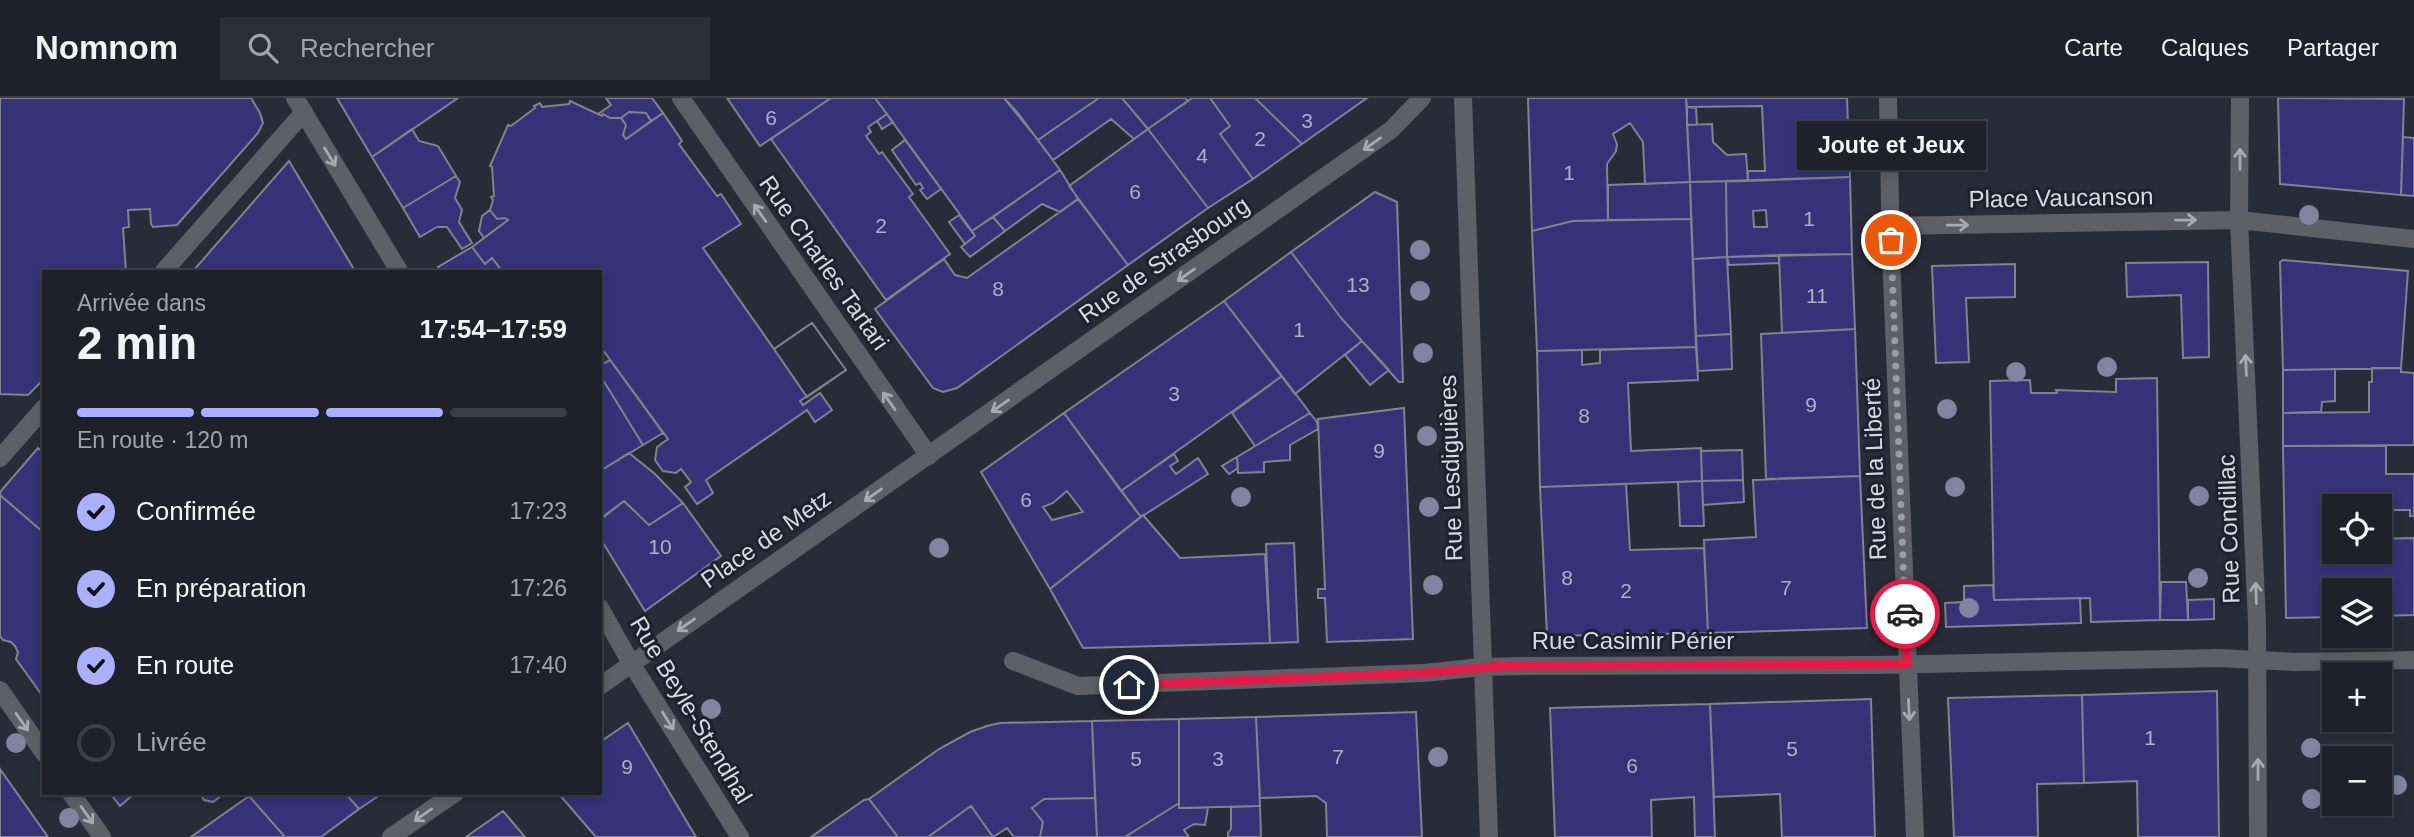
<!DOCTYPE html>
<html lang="fr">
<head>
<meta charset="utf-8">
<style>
  :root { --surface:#20202b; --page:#2d2d37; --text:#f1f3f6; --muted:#a2a3a9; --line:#3d3e47; --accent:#acaffb }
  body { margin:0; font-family:Arial,sans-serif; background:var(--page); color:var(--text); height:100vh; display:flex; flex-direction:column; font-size:26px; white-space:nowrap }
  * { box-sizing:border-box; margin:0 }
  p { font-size:23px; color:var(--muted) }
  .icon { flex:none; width:38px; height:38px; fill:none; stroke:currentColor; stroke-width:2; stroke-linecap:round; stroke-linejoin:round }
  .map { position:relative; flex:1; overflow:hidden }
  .side { position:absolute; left:42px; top:172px; width:560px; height:525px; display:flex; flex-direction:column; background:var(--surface); border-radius:0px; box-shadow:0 4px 10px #0003,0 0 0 2px var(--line) }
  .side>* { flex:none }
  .buttons { position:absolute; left:2322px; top:396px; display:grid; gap:14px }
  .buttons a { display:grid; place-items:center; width:70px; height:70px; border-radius:0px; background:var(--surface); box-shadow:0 4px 10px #0003,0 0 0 2px var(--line); font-size:35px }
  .pin { position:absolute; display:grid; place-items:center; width:60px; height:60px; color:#fff; margin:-30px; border:4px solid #fff; border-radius:50%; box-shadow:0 2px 7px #0007 }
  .courier { position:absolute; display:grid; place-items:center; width:70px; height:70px; margin:-35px; border:5px solid #e11d48; border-radius:50%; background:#fff; color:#222; box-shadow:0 2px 9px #0007 }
  .bubble { position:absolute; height:49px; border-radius:0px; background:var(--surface); box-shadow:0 4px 10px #0003,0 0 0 2px var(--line); font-size:23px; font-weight:800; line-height:49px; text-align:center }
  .overview em { font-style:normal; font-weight:800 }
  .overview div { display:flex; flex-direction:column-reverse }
  .overview { display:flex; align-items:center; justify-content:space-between; height:119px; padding:0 35px }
  h1 { font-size:46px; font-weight:800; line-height:52px }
  .bar { display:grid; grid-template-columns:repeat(4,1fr); gap:10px 7px; align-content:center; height:84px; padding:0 35px }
  .bar i { height:9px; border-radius:5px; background:var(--line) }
  .bar .selected { background:var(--accent) }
  .bar p { grid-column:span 4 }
  ol { padding:0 35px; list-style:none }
  li { display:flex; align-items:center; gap:21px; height:77px }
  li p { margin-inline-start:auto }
  li .icon { padding:7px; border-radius:50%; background:var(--accent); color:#111; stroke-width:4 }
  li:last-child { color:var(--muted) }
  li i { width:38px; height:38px; border:4px solid var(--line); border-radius:50% }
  header { display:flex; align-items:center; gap:42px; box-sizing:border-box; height:98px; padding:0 35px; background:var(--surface); border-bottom:2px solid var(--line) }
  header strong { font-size:33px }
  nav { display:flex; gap:38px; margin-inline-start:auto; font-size:24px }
  .search { width:490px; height:63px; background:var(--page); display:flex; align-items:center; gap:18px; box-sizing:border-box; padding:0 24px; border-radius:0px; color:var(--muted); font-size:26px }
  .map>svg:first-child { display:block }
  .building { fill:#363278; stroke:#808191; stroke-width:2; fill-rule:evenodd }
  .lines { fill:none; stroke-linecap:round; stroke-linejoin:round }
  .lane { stroke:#5f6067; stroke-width:18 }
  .street { stroke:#5f6067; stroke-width:18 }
  .tree { fill:#8184a1 }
  .oneway { stroke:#a8a9b1 }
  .done { stroke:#9b9ca7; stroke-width:7; stroke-dasharray:0 12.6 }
  .route { stroke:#e11d48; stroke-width:9 }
  .labels { text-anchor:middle; stroke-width:6; stroke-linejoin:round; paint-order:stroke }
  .number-label { font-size:21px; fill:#b0afc8 }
  .street-label { font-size:24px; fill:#d8d9e2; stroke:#20212e }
</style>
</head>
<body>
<header>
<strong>Nomnom</strong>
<div class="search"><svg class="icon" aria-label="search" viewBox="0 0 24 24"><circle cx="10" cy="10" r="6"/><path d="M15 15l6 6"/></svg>Rechercher</div>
<nav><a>Carte</a><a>Calques</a><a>Partager</a></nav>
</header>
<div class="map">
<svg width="2414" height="739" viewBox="0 0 2414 739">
  <rect width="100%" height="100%" fill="#2a2b39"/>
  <path class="building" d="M0,0H251L260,15L263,25L258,35L177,127L153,129L151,126L150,111L128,112L129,129L123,130L126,173H44V281L28,297L0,296Z
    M337,0H458L372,59Z
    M606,0H652L663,15L651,23L646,15L629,14L621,20H610L603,16L602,18L598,16L611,7Z
    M727,0H831L760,48Z
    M831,0H875L887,16L868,29L871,34L866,38L879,56L882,54L913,96L909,99L950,156L886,202L771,41Z
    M875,0H1004L1017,14L1060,72L972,133Z
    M1004,0H1099L1038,42Z
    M1099,0H1122L1148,31L1134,41L1111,21L1053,62L1038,42Z
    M1122,0H1185L1188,3L1148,31Z
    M1192,0H1210L1230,28L1220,36L1253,81L1208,110L1148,31Z
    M1210,0H1255L1302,46L1253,81L1220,36L1230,28Z
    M1255,0H1367L1302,46Z
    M1528,0H1686L1690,84L1645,86L1643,44L1630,25L1613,36L1617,46L1616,53L1607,66L1608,122L1573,123L1532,133Z
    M1686,0H1847L1850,79L1748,83V73H1765L1762,8L1687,9Z
    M2278,0L2404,1L2401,97L2280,86Z
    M570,3L602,18L603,16L610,20H621L626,27L623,37L626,41L663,15L682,43L679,46L717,98L721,96L741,126L703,150L774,251L812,225L846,272L800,303L803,307L820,295L832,312L815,324L807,312L706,382L713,395L697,406L685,389L691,384L681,371L676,375L663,373L655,362L657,349L668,341L600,248V173H502L492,160L485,166L472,149L508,122L505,120L497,121L490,112L493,102L491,99L494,98L492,69L490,68L508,27L511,28L535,10L534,8L540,5L542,9L569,6Z
    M1687,9L1696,10L1697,27H1687Z
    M629,14L646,15L651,23L626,41L623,37L626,27L621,20Z
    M887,16L893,24L882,31L877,23Z
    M1712,26L1713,44L1727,57L1746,56L1748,83L1690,84L1687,27Z
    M412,31L419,43L438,48L456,78L403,110L372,59Z
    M1148,31L1208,110L1128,167L1069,88Z
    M2403,39L2414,40V98L2401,97Z
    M905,42L941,91L927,101L920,92L923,90L920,85L916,87L892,52Z
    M289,63L355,173H193Z
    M1060,72L1078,101L1060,114L1042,106L1005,133L993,119Z
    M456,78L460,84L455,100L462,112L459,124L472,145L462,151L447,129H437L420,139L403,110Z
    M1850,79L1852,156L1727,159L1726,83ZM1766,112L1767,129H1754L1753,113Z
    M1726,83L1727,159L1693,161L1690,84Z
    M1690,84L1691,121L1608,122V87Z
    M1375,94L1397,104L1403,284H1399L1342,221L1291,154Z
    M1078,101L1128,167L957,290L943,294L933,290L875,211L944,161L955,177L967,180Z
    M490,112L497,121L505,120L508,122L484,140L479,133L482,118Z
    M959,117L975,138L965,146L949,124Z
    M993,119L1005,133L970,159L961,149L975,138L972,133Z
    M1691,121L1696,249L1537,253L1532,133L1573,123Z
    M472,149L485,166L492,160L502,173H441L438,169Z
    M1291,154L1342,221L1362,243L1295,296L1224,203Z
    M1852,156L1855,231L1782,235L1779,157Z
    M1779,157V165L1729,167L1727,159Z
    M1727,159L1731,236L1696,238L1693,161Z
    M2283,162L2408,173L2401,270L2283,272L2280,164Z
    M2208,164L2209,259L2183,260L2181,197L2127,199L2126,165Z
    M2015,166V199L1966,200L1969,264L1936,265L1932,168Z
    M1224,203L1282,278L1121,393L1064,315Z
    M812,225L846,272L807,299L774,251Z
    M1855,231L1860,378L1766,381L1761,236Z
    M1731,236L1732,271L1698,273L1696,238Z
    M1362,243L1389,272L1370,287L1345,257Z
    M1696,249L1698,282L1628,285L1631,353L1701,350L1702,383L1540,389L1537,253L1582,252V267L1600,265V252Z
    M610,262L663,335L643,347L600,277V267Z
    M2372,270H2401V274L2414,275V347L2283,348V315L2369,314V284H2372Z
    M2335,271V303L2322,304L2321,314L2283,315V272Z
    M600,277L643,347L600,373Z
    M1282,278L1310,315L1255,348L1232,315Z
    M2157,280L2160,522L2091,524L2090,500L1994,502L1990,283L2030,282L2031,295H2057L2056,292L2116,294V281Z
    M1404,310L1413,541L1327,544L1325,500H1318V491H1325L1318,321Z
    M1064,315L1141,419L1050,491L981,374ZM1067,393L1083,414L1052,422L1043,409L1053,405Z
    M1310,315L1317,324L1318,331L1290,347V362L1264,364V374L1238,375L1237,359Z
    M2283,348H2386V376H2414V418H2410V412H2380V408H2334V453H2380V441L2414,440V517L2380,518V492H2334V519L2286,520Z
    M38,350L44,355V435L0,397V394Z
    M1742,352L1743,382L1702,383L1701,353Z
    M629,355L655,376L683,405L649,427L624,403L604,418L600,412V373Z
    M1174,356L1178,363L1170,368L1176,376L1198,360L1208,376L1141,419L1121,393Z
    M1237,359L1238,370L1229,376L1222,368Z
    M1860,378L1867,530L1708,535L1704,442L1756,439L1753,382Z
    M1743,382L1744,404L1703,407L1702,383Z
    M1702,383L1704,428H1680L1678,384Z
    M1626,386L1630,452L1704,450L1708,535L1547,538L1540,389Z
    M0,397L44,435V600L16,561L18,554L15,548L11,544L3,542L0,538Z
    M624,403L649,427L683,405L721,458L645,513L600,440V422Z
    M1143,417L1180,460L1265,456L1270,545L1083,550L1050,491Z
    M1294,445L1298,544L1270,545L1266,446Z
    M2161,484H2186L2188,522H2160Z
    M1993,487L1994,502L2080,500L2081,525L1946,529L1945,505L1964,504V488Z
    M2214,501V521L2188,522V502Z
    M2217,593L2219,739H2138L2137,683L2084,685L2082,597Z
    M2082,597L2084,685L2037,686L2038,739H1954L1948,600Z
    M1871,601L1875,739H1782L1780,696L1714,699L1710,606Z
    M1710,606L1715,739H1695L1694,699L1651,702L1652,739H1555L1550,610Z
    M1416,614L1422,739H1327L1326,705L1316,698L1260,700L1256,619Z
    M1256,619L1260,708L1179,710V621Z
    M1179,621V705L1125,739H1097L1092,623Z
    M1092,623L1095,700L1044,701L1032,710L1043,724L1040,739H1014L1007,730L993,739L971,708L928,739H898L869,701L939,651L970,634L987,628L1000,625Z
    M628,625L696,739H596L558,695H600V644Z
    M0,671L48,739H0Z
    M110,695H135L120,708Z
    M200,695H225L213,704L204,702Z
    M253,695H345L359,711L321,739H285L249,698Z
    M345,695H383L359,711Z
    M249,698L285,739H191Z
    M1095,700L1097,739H1040L1043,724L1032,710L1044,701Z
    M869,701L898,739H811L864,702Z
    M1179,705V710H1208L1205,727L1194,726L1184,732L1189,739H1125Z
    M971,708L993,739H928Z
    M1260,708L1261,739H1228V735L1231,731V709Z
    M503,713L525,739H466Z"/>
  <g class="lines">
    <path class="lane" d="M164,173L304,14
      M0,360L44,310"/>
    <path class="street" d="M295,0L399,173
      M681,0L929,358
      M1463,0L1489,739
      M1888,0L1891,157L1915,739
      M2240,0L2239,122L2257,525L2258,739
      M1890,128L2239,122L2414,141
      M600,510L631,565L740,739
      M1013,563L1078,588L1424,575L1482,569L1523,568L1875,567L2220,560L2295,564L2414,562
      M600,588L1391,32L1422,0
      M0,592L44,655
      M71,695L102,739
      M391,739L455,695"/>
  </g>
  <g class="tree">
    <circle cx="2309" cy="117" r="10"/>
    <circle cx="1420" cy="152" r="10"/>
    <circle cx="1420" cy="193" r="10"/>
    <circle cx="1423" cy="255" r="10"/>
    <circle cx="2107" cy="269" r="10"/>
    <circle cx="2016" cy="274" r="10"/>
    <circle cx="1947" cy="311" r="10"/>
    <circle cx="1427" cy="338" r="10"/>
    <circle cx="1955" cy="389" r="10"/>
    <circle cx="2199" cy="398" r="10"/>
    <circle cx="1241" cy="399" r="10"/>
    <circle cx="1429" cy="409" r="10"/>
    <circle cx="939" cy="450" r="10"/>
    <circle cx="2198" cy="480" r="10"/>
    <circle cx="1433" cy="487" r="10"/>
    <circle cx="1969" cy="510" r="10"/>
    <circle cx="711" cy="611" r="10"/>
    <circle cx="16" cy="645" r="10"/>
    <circle cx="2311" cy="650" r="10"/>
    <circle cx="1438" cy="659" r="10"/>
    <circle cx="2397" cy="687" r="10"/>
    <circle cx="2312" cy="701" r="10"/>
    <circle cx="69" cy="720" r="10"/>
  </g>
  <defs><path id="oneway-shaft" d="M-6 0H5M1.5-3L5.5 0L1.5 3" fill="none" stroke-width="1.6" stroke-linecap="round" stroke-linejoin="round" transform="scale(1.75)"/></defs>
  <g class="oneway">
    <use href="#oneway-shaft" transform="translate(1372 46) rotate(145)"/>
    <use href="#oneway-shaft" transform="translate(330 59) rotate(59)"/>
    <use href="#oneway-shaft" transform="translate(2240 61) rotate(-90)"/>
    <use href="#oneway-shaft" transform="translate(760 115) rotate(-125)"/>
    <use href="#oneway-shaft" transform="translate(2186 122) rotate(-1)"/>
    <use href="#oneway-shaft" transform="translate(1958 127) rotate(-1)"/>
    <use href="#oneway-shaft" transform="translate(1186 177) rotate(145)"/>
    <use href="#oneway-shaft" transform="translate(2246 267) rotate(-92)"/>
    <use href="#oneway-shaft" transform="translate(889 303) rotate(-125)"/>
    <use href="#oneway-shaft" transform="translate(1000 308) rotate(145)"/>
    <use href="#oneway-shaft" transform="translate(873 397) rotate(145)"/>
    <use href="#oneway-shaft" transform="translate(2256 495) rotate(-92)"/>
    <use href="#oneway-shaft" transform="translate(686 527) rotate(145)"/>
    <use href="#oneway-shaft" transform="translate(1909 612) rotate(87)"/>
    <use href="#oneway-shaft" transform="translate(668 623) rotate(58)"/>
    <use href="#oneway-shaft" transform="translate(22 624) rotate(55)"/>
    <use href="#oneway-shaft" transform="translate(2258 671) rotate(-90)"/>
    <use href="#oneway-shaft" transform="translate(87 717) rotate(55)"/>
    <use href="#oneway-shaft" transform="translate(423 717) rotate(145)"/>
  </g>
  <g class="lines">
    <path class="done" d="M1891,142L1905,516"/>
    <path class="route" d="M1129,587L1424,575L1502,568L1907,566L1905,516"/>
  </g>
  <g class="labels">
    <g class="number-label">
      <text x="771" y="27">6</text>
      <text x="1307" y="30">3</text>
      <text x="1260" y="48">2</text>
      <text x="1202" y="65">4</text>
      <text x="1569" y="82">1</text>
      <text x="1135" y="101">6</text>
      <text x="1809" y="128">1</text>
      <text x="881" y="135">2</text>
      <text x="1358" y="194">13</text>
      <text x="998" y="198">8</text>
      <text x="1817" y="205">11</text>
      <text x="1299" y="239">1</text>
      <text x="1174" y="303">3</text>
      <text x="1811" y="314">9</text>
      <text x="1584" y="325">8</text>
      <text x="1379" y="360">9</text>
      <text x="1026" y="409">6</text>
      <text x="660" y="456">10</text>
      <text x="1567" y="487">8</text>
      <text x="1786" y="497">7</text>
      <text x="1626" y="500">2</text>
      <text x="2150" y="647">1</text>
      <text x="1792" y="658">5</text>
      <text x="1338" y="666">7</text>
      <text x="1136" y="668">5</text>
      <text x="1218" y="668">3</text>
      <text x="1632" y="675">6</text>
      <text x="627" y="676">9</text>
    </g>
    <g class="street-label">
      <text transform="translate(2061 100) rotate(-1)" y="8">Place Vaucanson</text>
      <text transform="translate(1164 162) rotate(-35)" y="8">Rue de Strasbourg</text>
      <text transform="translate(824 165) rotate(55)" y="8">Rue Charles Tartari</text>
      <text transform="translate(1451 370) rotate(-92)" y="8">Rue Lesdiguières</text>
      <text transform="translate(1875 371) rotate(-92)" y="8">Rue de la Liberté</text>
      <text transform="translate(2229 431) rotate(-92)" y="8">Rue Condillac</text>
      <text transform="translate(766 441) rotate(-35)" y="8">Place de Metz</text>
      <text x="1633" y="551">Rue Casimir Périer</text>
      <text transform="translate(691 612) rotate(59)" y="8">Rue Beyle-Stendhal</text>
    </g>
  </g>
</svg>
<div class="buttons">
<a><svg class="icon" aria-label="locate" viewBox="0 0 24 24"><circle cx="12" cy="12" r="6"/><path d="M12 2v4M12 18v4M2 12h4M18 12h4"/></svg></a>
<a><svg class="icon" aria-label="layers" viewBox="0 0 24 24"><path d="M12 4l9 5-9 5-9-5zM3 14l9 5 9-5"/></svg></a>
<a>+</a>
<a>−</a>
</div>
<div class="pin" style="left:1891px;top:142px;background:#ea580c"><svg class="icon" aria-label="bag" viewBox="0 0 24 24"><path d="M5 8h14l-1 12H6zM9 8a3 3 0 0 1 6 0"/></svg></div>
<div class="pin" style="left:1129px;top:587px;background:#1f2937"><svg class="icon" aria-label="home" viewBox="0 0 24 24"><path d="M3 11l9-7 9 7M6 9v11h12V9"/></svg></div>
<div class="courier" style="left:1905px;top:516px"><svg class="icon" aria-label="car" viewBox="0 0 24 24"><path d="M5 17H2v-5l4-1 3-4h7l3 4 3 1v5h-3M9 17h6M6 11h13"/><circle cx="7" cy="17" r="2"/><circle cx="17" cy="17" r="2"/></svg></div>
<div class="bubble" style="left:1797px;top:23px;width:189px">Joute et Jeux</div>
<section class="side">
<div class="overview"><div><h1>2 min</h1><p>Arrivée dans</p></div><em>17:54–17:59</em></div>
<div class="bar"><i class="selected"></i><i class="selected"></i><i class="selected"></i><i></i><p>En route · 120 m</p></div>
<ol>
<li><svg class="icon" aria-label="check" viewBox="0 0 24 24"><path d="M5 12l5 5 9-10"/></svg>Confirmée<p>17:23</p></li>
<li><svg class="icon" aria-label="check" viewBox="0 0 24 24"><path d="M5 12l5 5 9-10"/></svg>En préparation<p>17:26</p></li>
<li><svg class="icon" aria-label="check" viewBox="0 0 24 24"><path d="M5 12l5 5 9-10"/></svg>En route<p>17:40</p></li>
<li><i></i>Livrée</li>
</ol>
</section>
</div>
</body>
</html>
